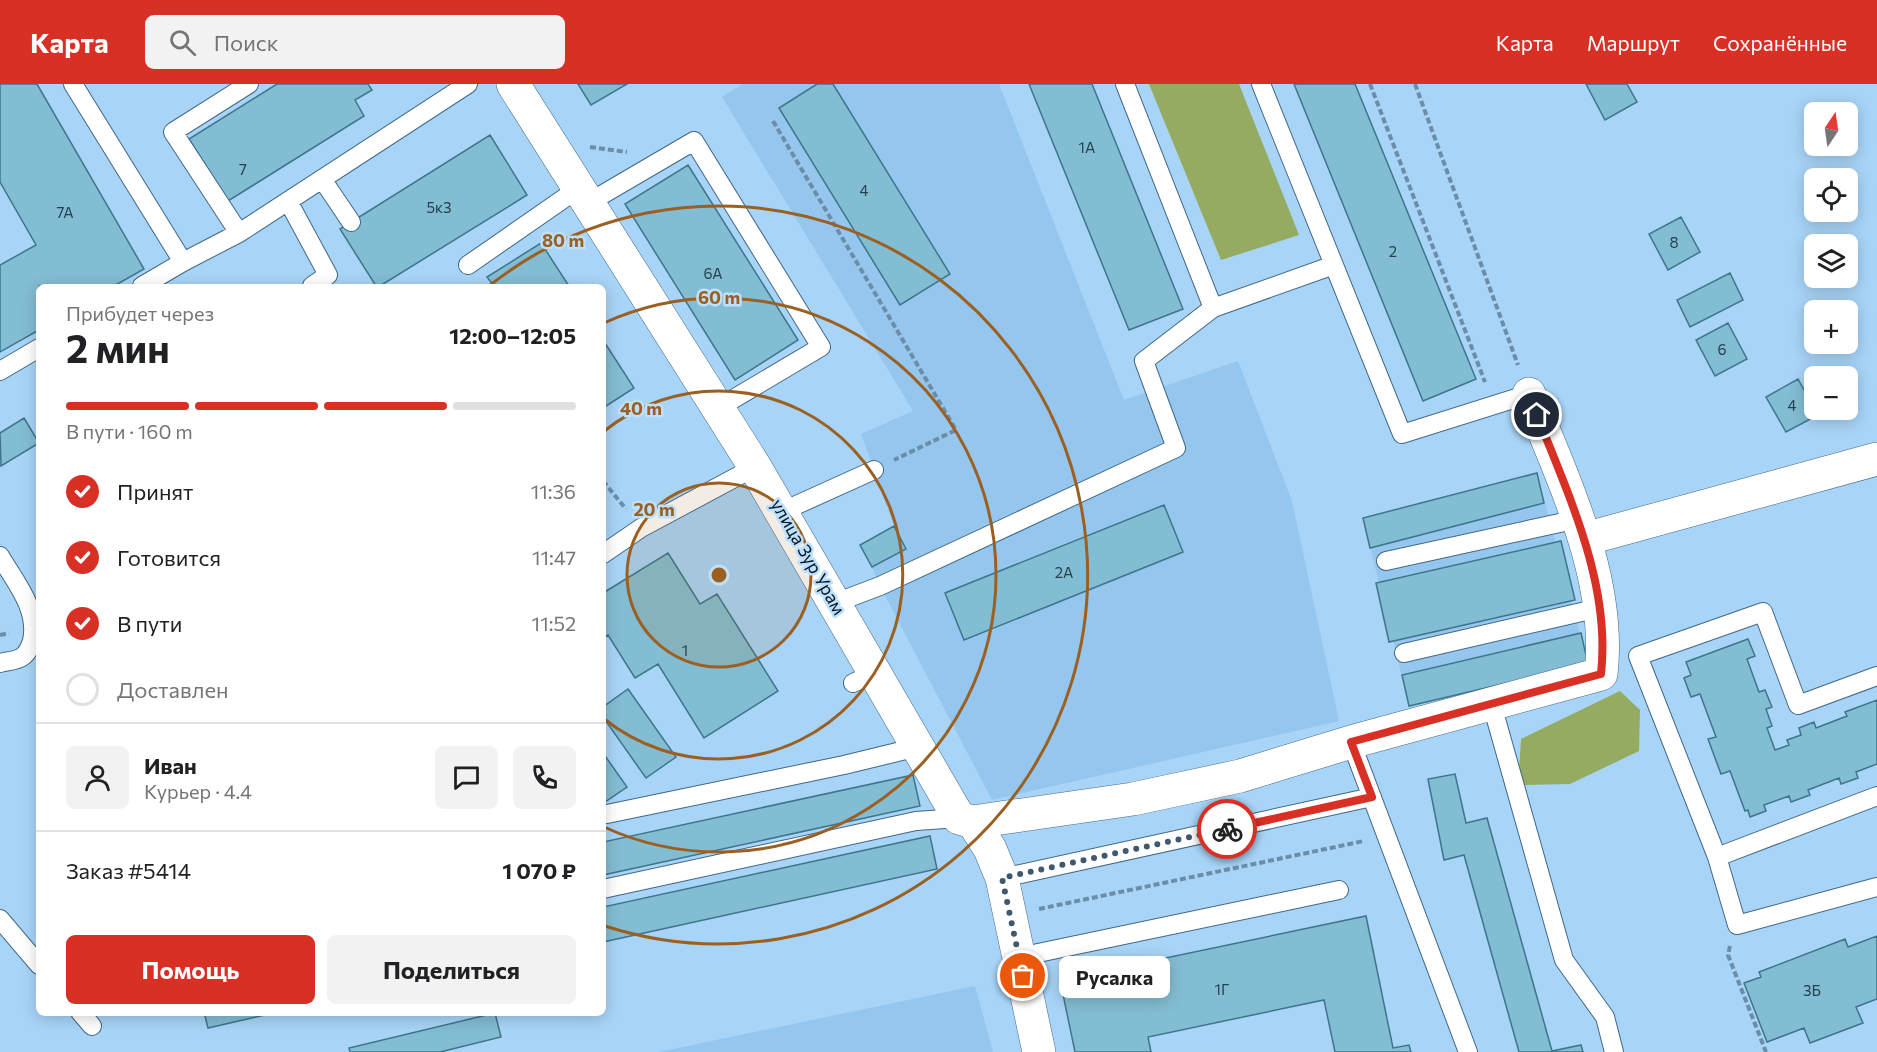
<!DOCTYPE html>
<html lang="ru">
<head>
<meta charset="utf-8">
<style>
  :root { --surface:#fff; --page:#f2f2f2; --text:#202124; --muted:#757577; --line:#e0e0e0; --accent:#d93025 }
  body { margin:0; font-family:Commissioner,sans-serif; background:var(--page); color:var(--text); height:100vh; display:flex; flex-direction:column; font-size:22px; white-space:nowrap }
  * { box-sizing:border-box; margin:0 }
  p { font-size:20px; color:var(--muted) }
  .icon { flex:none; width:33px; height:33px; fill:none; stroke:currentColor; stroke-width:2; stroke-linecap:round; stroke-linejoin:round }
  .map { position:relative; flex:1; overflow:hidden }
  .side { position:absolute; left:36px; top:200px; width:570px; height:732px; display:flex; flex-direction:column; background:var(--surface); border-radius:9px; box-shadow:0 3px 15px #0003 }
  .side>* { flex:none }
  .needle { width:39px; rotate:13deg }
  .controls { position:absolute; left:1804px; top:18px; display:grid; gap:12px }
  .controls a { display:grid; place-items:center; width:54px; height:54px; border-radius:9px; background:var(--surface); box-shadow:0 3px 15px #0003; font-size:30px }
  .pin { position:absolute; display:grid; place-items:center; width:51px; height:51px; color:#fff; margin:-26px; border:3px solid #fff; border-radius:50%; box-shadow:0 2px 6px #0007 }
  .courier { position:absolute; display:grid; place-items:center; width:60px; height:60px; margin:-30px; border:4px solid #d93025; border-radius:50%; background:#fff; color:#222; box-shadow:0 2px 8px #0007 }
  .bubble { position:absolute; height:42px; border-radius:9px; background:var(--surface); box-shadow:0 3px 15px #0003; font-size:20px; font-weight:700; line-height:42px; text-align:center }
  .head em { font-style:normal; font-weight:700 }
  .head div { display:flex; flex-direction:column-reverse }
  .head { display:flex; align-items:center; justify-content:space-between; height:102px; padding:0 30px }
  h1 { font-size:39px; font-weight:700; line-height:45px }
  .bar { display:grid; grid-template-columns:repeat(4,1fr); gap:9px 6px; align-content:center; height:72px; padding:0 30px }
  .bar i { height:8px; border-radius:4px; background:var(--line) }
  .bar .selected { background:var(--accent) }
  .bar p { grid-column:span 4 }
  .line { display:flex; align-items:center; gap:15px; padding:0 30px; border-top:2px solid var(--line) }
  .line div { flex:1 }
  .round { display:grid; place-items:center; flex:none; width:63px; height:63px; border-radius:9px; background:var(--page) }
  ol { padding:0 30px; list-style:none }
  li { display:flex; align-items:center; gap:18px; height:66px }
  li p { margin-inline-start:auto }
  li .icon { padding:6px; border-radius:50%; background:var(--accent); color:#fff; stroke-width:4 }
  li:last-child { color:var(--muted) }
  li i { width:33px; height:33px; border:3px solid var(--line); border-radius:50% }
  .action { display:flex; gap:12px; margin-top:auto; padding:12px 30px }
  .action a { flex:1; height:69px; border-radius:9px; background:var(--accent); color:#fff; font-size:24px; font-weight:700; line-height:69px; text-align:center }
  .action a+a { background:var(--page); color:var(--text) }
  header { display:flex; align-items:center; gap:36px; box-sizing:border-box; height:84px; padding:0 30px; background:var(--accent); color:#fff }
  header strong { font-size:28px }
  nav { display:flex; gap:33px; margin-inline-start:auto; font-size:21px }
  .search { width:420px; height:54px; background:var(--page); display:flex; align-items:center; gap:15px; box-sizing:border-box; padding:0 21px; border-radius:9px; color:var(--muted); font-size:22px }
  .map>svg:first-child { display:block }
  .built { fill:#95c6ee }
  .green { fill:#95ab61 }
  .building { fill:#83bdd3; stroke:#3d768a; stroke-width:1.5 }
  .lines { fill:none; stroke-linecap:round; stroke-linejoin:round }
  .lane-casing { stroke:#406887; stroke-width:20 }
  .street-casing { stroke:#406887; stroke-width:34 }
  .path { stroke:#6c8da8; stroke-width:4; stroke-dasharray:6 3; stroke-linecap:butt }
  .lane { stroke:#fff; stroke-width:18 }
  .street { stroke:#fff; stroke-width:33 }
  .done { stroke:#3f586d; stroke-width:6; stroke-dasharray:0 10.8 }
  .route { stroke:#d93025; stroke-width:8 }
  .ring { fill:none; stroke:#9b6021; stroke-width:3 }
  .labels { text-anchor:middle; stroke-width:5; stroke-linejoin:round; paint-order:stroke }
  .number-label { font-size:15px; fill:#25404f }
  .street-label { font-size:18px; fill:#061623; stroke:#bde0fc }
  .centre { fill:#9b6021; stroke:#bde0fc; stroke-width:3 }
  .ring-label { font-size:18px; text-anchor:middle; font-weight:bold; fill:#9b6021; stroke:#bde0fc; stroke-width:5; stroke-linejoin:round; paint-order:stroke }
</style>
</head>
<body>
<header>
<strong>Карта</strong>
<div class="search"><svg class="icon" aria-label="search" viewBox="0 0 24 24"><circle cx="10" cy="10" r="6"/><path d="M15 15l6 6"/></svg>Поиск</div>
<nav><a>Карта</a><a>Маршрут</a><a>Сохранённые</a></nav>
</header>
<div class="map">
<svg width="1877" height="968" viewBox="0 0 1877 968">
  <rect width="100%" height="100%" fill="#a8d4f7"/>
  <path class="built" d="M743,0H999L1124,316L1238,277L1292,417L1339,637L992,716L880,502L872,483L906,464L894,442L861,350L913,327L722,13Z
    M1537,389L1588,580L1409,622L1363,434Z
    M975,902L993,968H659Z"/>
  <path class="green" d="M1149,0H1239L1299,151L1221,176Z
    M1620,607L1640,626L1639,667L1570,700L1518,701L1521,655Z"/>
  <path class="building" d="M0,0H37L144,185L114,202H39V246L0,268V181L36,161L0,98Z
    M277,0H368L372,6L355,16L364,32L228,117L189,55Z
    M578,0H627L591,21Z
    M817,0H833L950,190L900,221L779,24Z
    M1029,0H1092L1183,225L1129,246Z
    M1294,0H1355L1476,295L1423,317Z
    M1586,0H1627L1637,18L1605,36Z
    M490,51L527,111L380,202H376L340,145Z
    M688,81L798,256L735,296L625,120Z
    M1681,133L1700,168L1668,186L1649,150Z
    M541,159L569,202H494L487,193Z
    M1730,189L1743,216L1690,243L1677,216Z
    M1728,239L1747,275L1715,292L1696,256Z
    M603,256L634,304L603,324Z
    M1798,295L1818,331L1786,348L1766,313Z
    M24,334L39,359L1,382L0,349Z
    M1537,389L1544,419L1370,464L1363,434Z
    M1164,421L1183,468L964,556L945,509Z
    M894,442L906,465L872,483L860,461Z
    M1561,457L1575,516L1389,558L1376,499Z
    M668,469L700,520L717,510L778,607L704,654L658,580L635,594L608,551L603,554V509Z
    M1581,549L1588,580L1409,622L1402,591Z
    M1748,555L1755,572L1747,575L1759,608L1765,606L1772,623L1766,625L1772,642L1767,644L1775,666L1789,661L1787,656L1801,651L1799,644L1814,638L1816,644L1847,632L1845,628L1877,616V680L1856,688L1858,694L1841,700L1839,694L1808,706L1810,711L1791,718L1789,712L1764,721L1766,727L1750,733L1748,726L1745,727L1730,687L1721,690L1708,655L1716,653L1700,610L1691,613L1684,594L1691,591L1686,578Z
    M628,605L676,673L646,694L603,633V623Z
    M603,669L627,703L605,718L603,716Z
    M1455,690L1466,739L1487,734L1552,967L1581,961L1583,968H1519L1464,771L1444,776L1428,695Z
    M913,691L920,722L603,791V758Z
    M930,752L937,785L603,858V823Z
    M1366,832L1393,964L1409,961L1411,968H1335L1324,916L1148,953L1151,968H1075L1060,896Z
    M1877,852V915L1856,923L1863,939L1810,959L1804,944L1767,958L1744,899L1761,893L1759,888L1845,855L1848,863Z
    M204,928H278L208,944Z
    M495,929L501,953L440,968H350L349,964Z"/>
  <g class="lines">
    <defs>
      <path id="lane" d="M73,0L183,178
        M1125,0L1213,224L1334,181
        M1261,0L1402,350L1529,310
        M322,95L351,138
        M288,117L328,191L312,202
        M588,119L694,57L821,263L718,324
        M239,149L173,48L249,0
        M468,181L579,104
        M142,202L183,178L239,149L468,0
        M0,287L39,264
        M781,428L874,386
        M603,470L641,444L755,383
        M0,472C15,498 39,525 32,557C30,563 28,569 22,573C16,577 7,577 0,579
        M1386,477L1578,435
        M835,519L880,502L1176,364L1144,277L1213,224
        M1404,569L1599,524
        M1877,592L1798,621L1763,528L1638,572L1717,773L1877,712
        M853,599L875,589
        M1492,621L1564,876L1605,933L1614,968
        M1351,658L1468,968
        M607,730L844,681L918,663
        M1717,773L1737,841L1877,803
        M1002,794L1372,713
        M603,805L916,737L959,734
        M0,835L39,881
        M1019,873L1339,806
        M80,928L92,942"/>
      <path id="street" d="M513,0L755,383L959,734L973,738L1133,715L1240,692L1351,658L1601,590C1612,494 1563,397 1529,310
        M1585,455L1877,375
        M973,738L990,765L1002,794L1039,968"/>
    </defs>
    <use href="#lane" class="lane-casing"/>
    <use href="#street" class="street-casing"/>
    <path class="path" d="M1370,0L1485,298
      M1415,0L1518,281
      M773,37L956,346L894,376
      M590,63L627,68
      M603,397L626,425
      M0,551L9,549
      M1039,825L1364,757
      M1730,862L1728,871L1766,968"/>
    <use href="#lane" class="lane"/>
    <use href="#street" class="street"/>
  </g>
  <g class="lines">
    <path class="done" d="M1023,892L1002,794L1227,745"/>
    <path class="route" d="M1227,745L1372,713L1351,658L1601,590C1611,500 1569,413 1537,331"/>
  </g>
  <circle cx="719" cy="491" r="92" fill="#9b6021" fill-opacity=".12"/>
  <g class="ring">
    <circle cx="719" cy="491" r="92"/>
    <path d="M603 348A184 184 0 1 1 603 634"/>
    <path d="M604 239A277 277 0 1 1 604 743"/>
    <path d="M489 202A369 369 0 1 1 605 842"/>
  </g>
  <g class="labels">
    <g class="number-label">
      <text x="1087" y="69">1А</text>
      <text x="243" y="91">7</text>
      <text x="864" y="112">4</text>
      <text x="439" y="129">5к3</text>
      <text x="65" y="134">7А</text>
      <text x="1674" y="164">8</text>
      <text x="1393" y="173">2</text>
      <text x="713" y="195">6А</text>
      <text x="1722" y="271">6</text>
      <text x="1792" y="327">4</text>
      <text x="1064" y="494">2А</text>
      <text x="685" y="572">1</text>
      <text x="1222" y="911">1Г</text>
      <text x="1812" y="912">3Б</text>
    </g>
    <g class="street-label">
      <text transform="translate(808 473) rotate(60)" y="6">улица Зур Урам</text>
    </g>
  </g>
  <circle cx="719" cy="491" r="9" class="centre"/>
  <g class="ring-label">
    <text x="563" y="163">80 m</text>
    <text x="719" y="220">60 m</text>
    <text x="641" y="331">40 m</text>
    <text x="654" y="432">20 m</text>
  </g>
</svg>
<div class="controls">
<a><svg class="needle" viewBox="-14 -14 28 28"><path d="M0-13l5 13h-10z" fill="#e53935"/><path d="M0 13l5-13h-10z" fill="#757577"/></svg></a>
<a><svg class="icon" aria-label="locate" viewBox="0 0 24 24"><circle cx="12" cy="12" r="6"/><path d="M12 2v4M12 18v4M2 12h4M18 12h4"/></svg></a>
<a><svg class="icon" aria-label="layers" viewBox="0 0 24 24"><path d="M12 4l9 5-9 5-9-5zM3 14l9 5 9-5"/></svg></a>
<a>+</a>
<a>−</a>
</div>
<div class="pin" style="left:1023px;top:892px;background:#ea580c"><svg class="icon" aria-label="bag" viewBox="0 0 24 24"><path d="M5 8h14l-1 12H6zM9 8a3 3 0 0 1 6 0"/></svg></div>
<div class="pin" style="left:1537px;top:331px;background:#1f2937"><svg class="icon" aria-label="home" viewBox="0 0 24 24"><path d="M3 11l9-7 9 7M6 9v11h12V9"/></svg></div>
<div class="courier" style="left:1227px;top:745px"><svg class="icon" aria-label="bike" viewBox="0 0 24 24"><circle cx="6" cy="16" r="4"/><circle cx="18" cy="16" r="4"/><path d="M6 16l4-8h5l3 8M10 8l3 8H6M13 5h3"/></svg></div>
<div class="bubble" style="left:1059px;top:872px;width:111px">Русалка</div>
<section class="side">
<div class="head"><div><h1>2 мин</h1><p>Прибудет через</p></div><em>12:00–12:05</em></div>
<div class="bar"><i class="selected"></i><i class="selected"></i><i class="selected"></i><i></i><p>В пути · 160 m</p></div>
<ol>
<li><svg class="icon" aria-label="check" viewBox="0 0 24 24"><path d="M5 12l5 5 9-10"/></svg>Принят<p>11:36</p></li>
<li><svg class="icon" aria-label="check" viewBox="0 0 24 24"><path d="M5 12l5 5 9-10"/></svg>Готовится<p>11:47</p></li>
<li><svg class="icon" aria-label="check" viewBox="0 0 24 24"><path d="M5 12l5 5 9-10"/></svg>В пути<p>11:52</p></li>
<li><i></i>Доставлен</li>
</ol>
<div class="line" style="height:108px"><a class="round"><svg class="icon" aria-label="person" viewBox="0 0 24 24"><circle cx="12" cy="8" r="4"/><path d="M4 21q1-7 8-7t8 7"/></svg></a><div><b>Иван</b><p>Курьер · 4.4</p></div><a class="round"><svg class="icon" aria-label="chat" viewBox="0 0 24 24"><path d="M4 5h16v11H9l-5 4z"/></svg></a><a class="round"><svg class="icon" aria-label="phone" viewBox="0 0 24 24"><path d="M5 4h4l2 5-3 2q2 4 5 5l2-3 5 2v4C11 20 4 13 5 4z"/></svg></a></div>
<div class="line" style="height:78px"><div>Заказ #5414</div><b>1 070 ₽</b></div>
<div class="action"><a>Помощь</a><a>Поделиться</a></div>
</section>
</div>
</body>
</html>
